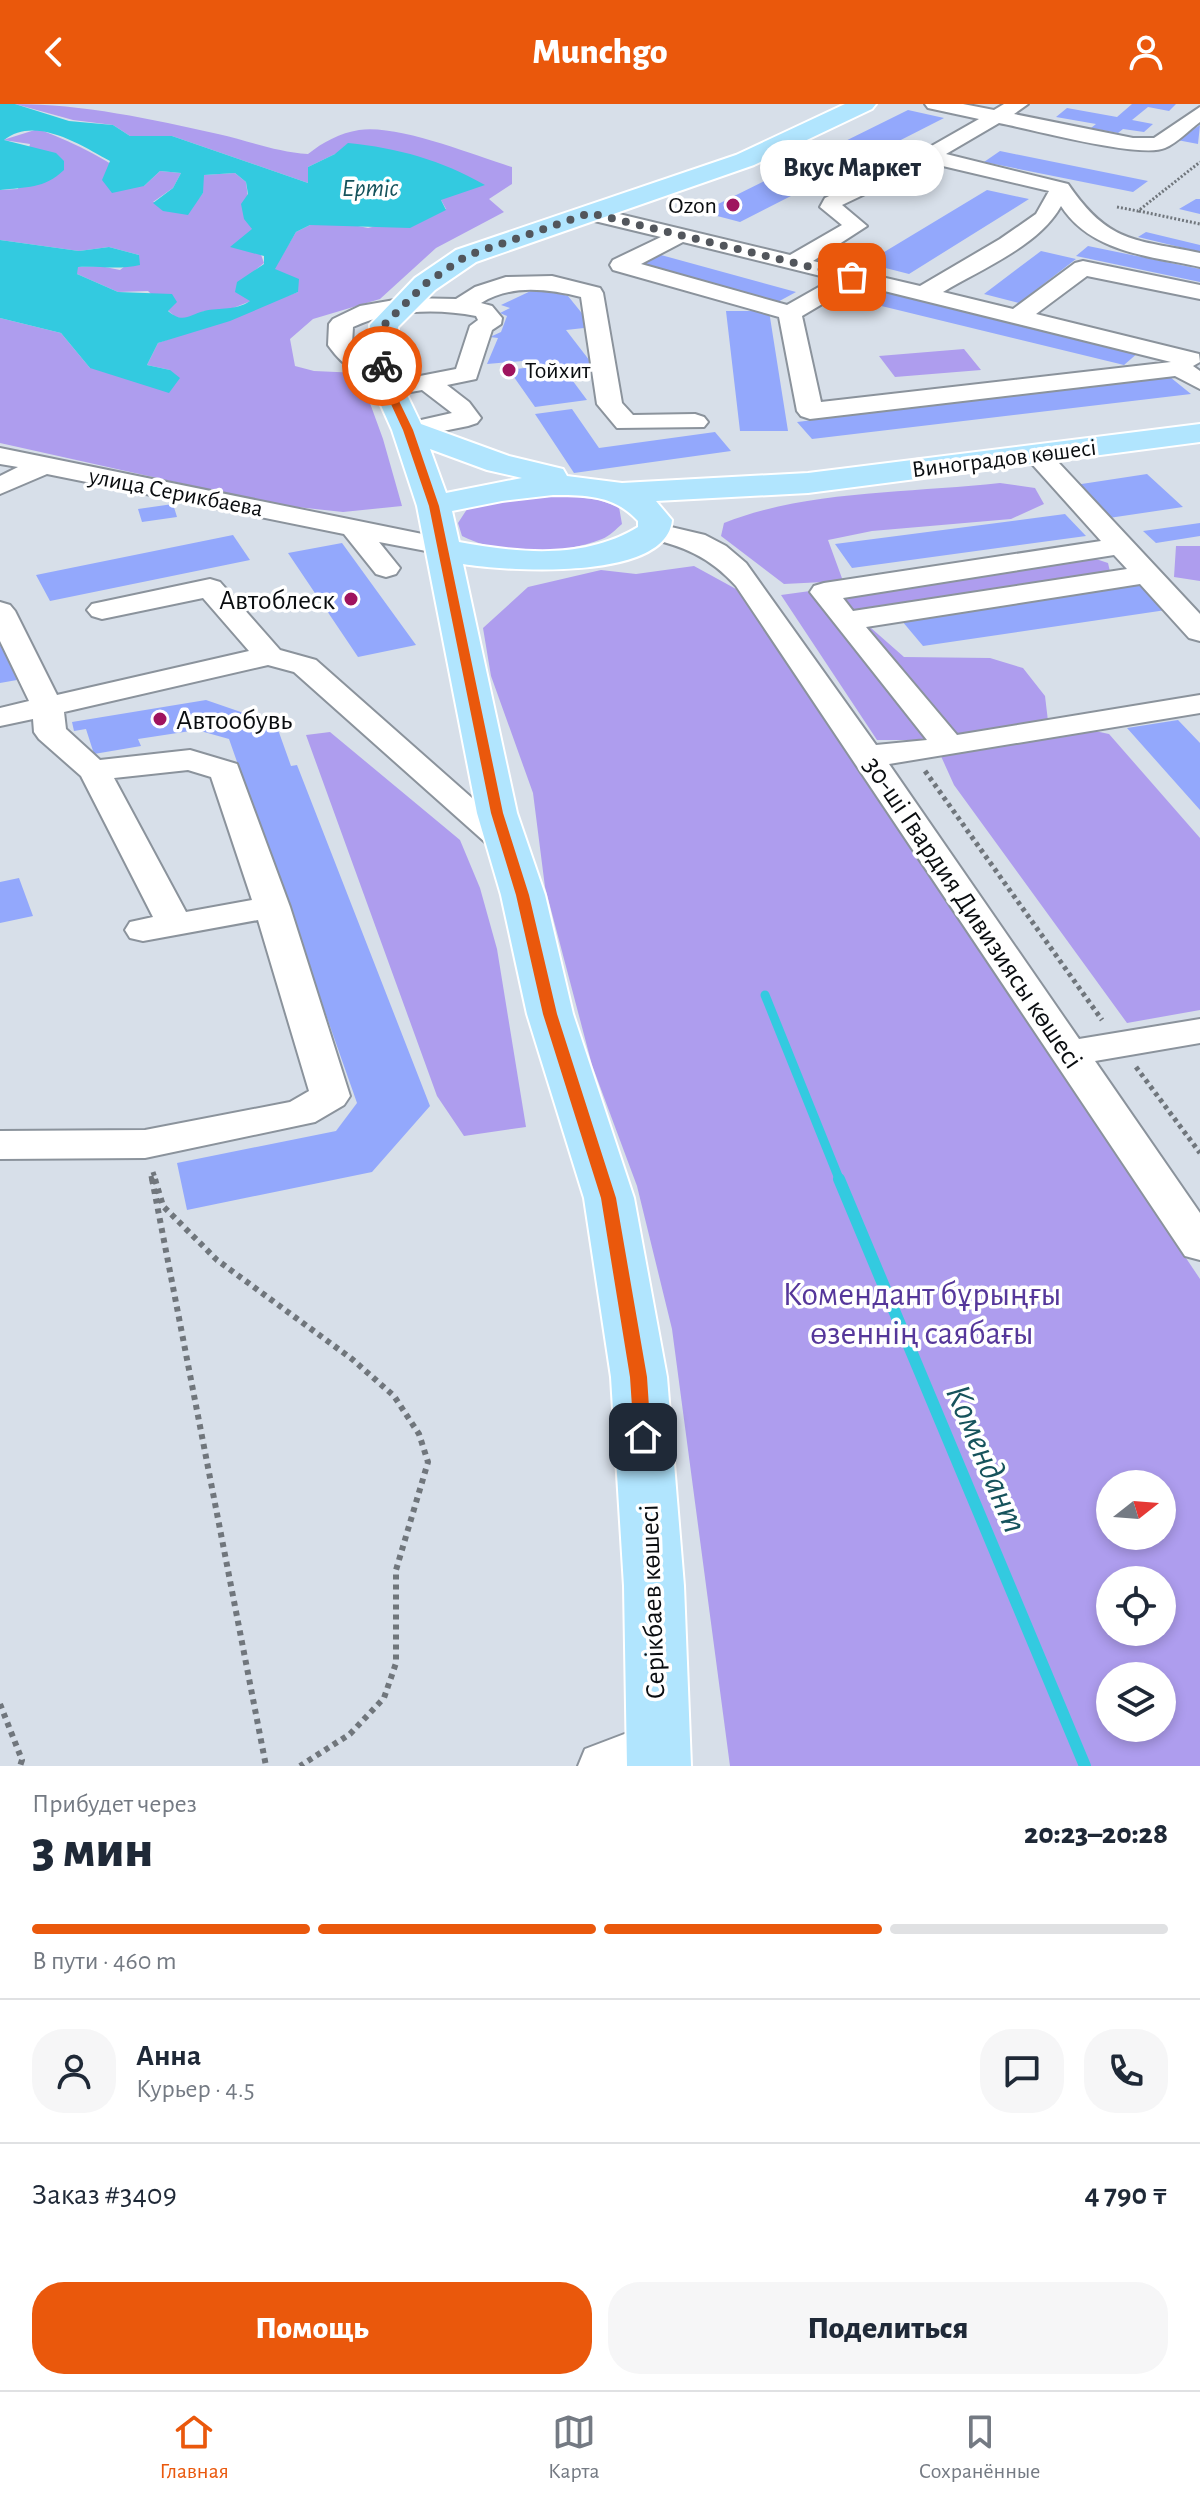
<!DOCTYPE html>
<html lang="ru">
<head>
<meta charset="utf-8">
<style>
  :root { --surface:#fff; --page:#f6f6f7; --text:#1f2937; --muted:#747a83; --line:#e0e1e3; --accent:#ea580c }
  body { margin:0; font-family:"Alegreya Sans",sans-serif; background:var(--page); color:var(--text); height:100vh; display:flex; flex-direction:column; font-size:30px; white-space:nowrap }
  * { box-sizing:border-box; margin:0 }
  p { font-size:26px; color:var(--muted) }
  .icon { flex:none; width:44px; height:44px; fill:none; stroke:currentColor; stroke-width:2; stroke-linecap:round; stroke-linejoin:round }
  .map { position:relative; height:1662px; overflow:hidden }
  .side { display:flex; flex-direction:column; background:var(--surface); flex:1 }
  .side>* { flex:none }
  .needle { width:52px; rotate:73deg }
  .tools { position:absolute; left:1096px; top:1366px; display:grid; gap:16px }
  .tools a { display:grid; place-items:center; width:80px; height:80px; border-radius:50%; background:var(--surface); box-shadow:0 4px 12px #0003; font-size:40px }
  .pin { position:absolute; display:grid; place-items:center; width:68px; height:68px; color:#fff; margin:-34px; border-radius:16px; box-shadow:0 4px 12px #0006 }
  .courier { position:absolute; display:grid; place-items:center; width:80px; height:80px; margin:-40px; border:6px solid #ea580c; border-radius:50%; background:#fff; color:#222; box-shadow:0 2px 10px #0007 }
  .bubble { position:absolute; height:56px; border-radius:28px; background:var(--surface); box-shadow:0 4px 12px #0003; font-size:26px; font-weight:800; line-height:56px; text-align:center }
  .headline em { font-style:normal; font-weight:800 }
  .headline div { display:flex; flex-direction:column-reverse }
  .headline { display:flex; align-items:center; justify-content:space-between; height:136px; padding:0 32px }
  h1 { font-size:52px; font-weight:800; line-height:60px }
  .bar { display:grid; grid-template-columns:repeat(4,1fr); gap:12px 8px; align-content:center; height:96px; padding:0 32px }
  .bar i { height:10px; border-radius:6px; background:var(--line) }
  .bar .selected { background:var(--accent) }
  .bar p { grid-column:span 4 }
  .line { display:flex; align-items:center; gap:20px; padding:0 32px; border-top:2px solid var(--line) }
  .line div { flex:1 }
  .round { display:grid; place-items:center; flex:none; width:84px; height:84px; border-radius:32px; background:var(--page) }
  .button { display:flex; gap:16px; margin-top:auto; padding:16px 32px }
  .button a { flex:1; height:92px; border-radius:32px; background:var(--accent); color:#fff; font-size:32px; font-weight:800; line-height:92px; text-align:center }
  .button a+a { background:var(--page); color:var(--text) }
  header { display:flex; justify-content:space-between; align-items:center; height:104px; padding:0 32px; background:var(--accent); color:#fff; font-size:36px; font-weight:800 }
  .tabs { display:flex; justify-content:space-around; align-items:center; height:112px; border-top:2px solid var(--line); background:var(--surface); font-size:22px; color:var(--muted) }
  .tabs a { display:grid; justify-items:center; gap:4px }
  .tabs .selected { color:var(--accent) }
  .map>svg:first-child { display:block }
  .green { fill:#ae9dee; fill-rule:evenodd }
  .water { fill:#33cae0 }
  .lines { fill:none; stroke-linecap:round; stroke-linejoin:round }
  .stream-far1 { stroke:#33cae0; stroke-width:9 }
  .stream { stroke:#33cae0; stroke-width:12 }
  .building { fill:#93a8fc }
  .minor-casing { stroke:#8b939c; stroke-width:4 }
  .major-casing { stroke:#fff; stroke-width:4 }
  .path-far2 { stroke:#70767c; stroke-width:3; stroke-dasharray:2 2; stroke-linecap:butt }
  .path-far1 { stroke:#70767c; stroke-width:5; stroke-dasharray:4 4; stroke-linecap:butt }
  .path { stroke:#70767c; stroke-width:6; stroke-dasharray:5 5; stroke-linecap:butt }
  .minor { fill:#fff; fill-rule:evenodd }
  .major { fill:#b1e5fe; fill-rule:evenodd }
  .route { fill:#ea580c }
  .done { stroke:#52565c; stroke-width:8; stroke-dasharray:0 14.4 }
  .poi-dot { fill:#9f145f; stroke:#fff; stroke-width:3 }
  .labels { text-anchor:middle; stroke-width:7; stroke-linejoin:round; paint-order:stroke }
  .far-poi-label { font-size:24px; fill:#0a0d10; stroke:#fff; text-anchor:end }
  .far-street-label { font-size:24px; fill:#0a0d10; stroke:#fff }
  .far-water-label { font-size:26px; font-style:italic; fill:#16535c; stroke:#fff }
  .poi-label { font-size:28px; fill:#0a0d10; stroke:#fff; text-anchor:end }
  .street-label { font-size:28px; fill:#0a0d10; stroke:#fff }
  .near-park-label { font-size:34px; fill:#55379a; stroke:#fff }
  .near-water-label { font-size:36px; font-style:italic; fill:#16535c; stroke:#fff }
</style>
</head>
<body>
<header><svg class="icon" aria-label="back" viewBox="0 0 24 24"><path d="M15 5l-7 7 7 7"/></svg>Munchgo<svg class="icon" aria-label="person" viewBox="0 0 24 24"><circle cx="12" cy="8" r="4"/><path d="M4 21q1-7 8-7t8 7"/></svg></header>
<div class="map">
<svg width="1200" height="1662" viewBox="0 0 1200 1662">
  <rect width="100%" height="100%" fill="#d7dfe9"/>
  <path class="green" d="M15,0C82,0 152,15 218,30C249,37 276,48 308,50C323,38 340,29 359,26C398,20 473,51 512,63V80L489,95L504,108L436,144L380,195L313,215L290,235L295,262L314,267L359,269L383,335L402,402L343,408L278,401L0,339V214L61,229L90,264L170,266L147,261L158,239L298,188L274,165L296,128L310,121L348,120L368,124L446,105L441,96L335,50L308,63V79L172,32H130L113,21L73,16Z
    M38,25C78,40 110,57 144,82L160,67L181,69L173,84L153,98L192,103L203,89V71L235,69L246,78L252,125L264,159L253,168L251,197L223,208L204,207L190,216L175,213L148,187L118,188L77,170V163L100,162L120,166L139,151L109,143L79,147L0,136V86L18,85L30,40L3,36Z
    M964,245L981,266L895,273L879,252Z
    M1000,379L1035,384L1044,400L1011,415L872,427L828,436L843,477L784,480L721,432L724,419C807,386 911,389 1000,379Z
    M516,391L570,392L599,396L619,403L622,420C616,425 610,432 602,435C561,451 501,452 462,432L458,419L471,399Z
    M1176,442H1200V477L1174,473Z
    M1081,450L1108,459L1112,476L898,504L871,524L904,553L990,554L1023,564L1045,592L1048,617L1109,630L1200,734V906L1127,919L954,681L940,650L929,636H877L781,491Z
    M694,462L736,485L771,532L1200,1175V1662H730L672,1225L637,1082L592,961L545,783L533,689L491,572L483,524L528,483L601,466L636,470ZM1110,1380H1162V1432H1110ZM1110,1476H1162V1528H1110ZM1110,1572H1162V1624H1110Z
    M330,628L460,736L480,784L497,845L526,1023L464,1032L437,992L306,631Z"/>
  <path class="water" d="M0,0H15L69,17L113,21L130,32H172L308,79V63L335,50L348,39C398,44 441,56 485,81L441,96L446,106L410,124L310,121L296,128L275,165L299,175L298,188L230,217L158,239L147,261L170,266L180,274L169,289L90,264L61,229L0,214V136L79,147L109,143L139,151L140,161C119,166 100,162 78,163L77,170L118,188L172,190L177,198L168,207C183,220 189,211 204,207C221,203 235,207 250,197L235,188L237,178L264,160V152L230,143L252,125L244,115L241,100L248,90L246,78L235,69L204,71L203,89L188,111L163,107L153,99L173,84L181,69L160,67L144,82L112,89L102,76L110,57C81,41 35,11 4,36L56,49L64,57V66C44,85 26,83 0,86Z"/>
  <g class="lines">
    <path class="stream-far1" d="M765,891L840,1077"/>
    <path class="stream" d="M839,1075L1085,1662"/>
  </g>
  <path class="building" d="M1132,0H1176L1169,7L1148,3L1132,16L1153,20L1144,28L1123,25L1118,29L1091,24L1096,20L1056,13L1067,4L1117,13Z
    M908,6L944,14L740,118L702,108Z
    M1200,21L1198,40L1177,36Z
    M1000,47L1148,77L1133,88L984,58Z
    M987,86L1029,95L909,170L866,159Z
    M1196,95H1200V110L1179,105Z
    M1146,128L1200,141V148L1138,133Z
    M1088,142L1200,165V178L1076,152Z
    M1041,147L1076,155L1019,199L984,190Z
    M661,151L796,188L774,200L638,162Z
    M537,184L568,192L593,223L566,226L593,261L564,265L587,296L535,303L509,266L539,262L535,256L487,260L498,234L490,233L501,228L507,212L500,209L510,204L501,201Z
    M881,187L1139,248L1124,261L865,198Z
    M726,207H769L788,327H740Z
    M1170,273L1191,290L812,335L797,318Z
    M572,305L599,344L715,328L731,347L574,369L535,310Z
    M1147,370L1183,403L1109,414L1075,381Z
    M173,400L177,413L142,418L138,405Z
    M1065,410L1086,432L852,464L835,440Z
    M1200,419V432L1156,439L1143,427Z
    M233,431L250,456L50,497L36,471Z
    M342,439L416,541L358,553L288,449Z
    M1142,481L1166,506L923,542L902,517Z
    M0,538L17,576L0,579Z
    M206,596L276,620L291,662L297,661L430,1002L372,1068L187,1106L177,1059L336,1027L357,999L229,635L197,626L138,635L141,642L94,650L86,625L74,627L72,618Z
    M1178,616L1200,639V706L1127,624Z
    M19,774L33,812L0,819V778Z"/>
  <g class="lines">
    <defs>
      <path id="minor" d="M925,0H963L994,6L1004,0H1028L1014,10L1133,34H1154L1200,3V18C1189,26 1177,39 1165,44C1141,55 1030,25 999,19L946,50L1068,80C1109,140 1134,135 1200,149V163C1151,152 1091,149 1061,102C1039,142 981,165 943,188L1013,205L1075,159L1083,157L1200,181V195L1087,172L1036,210L1199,250L1200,258L1193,262L1200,267V285L1175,272L810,315L801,312L797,307L779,213L613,166L610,161L613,156L661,133L582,114L579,109L590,103L790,151L842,121L820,103L825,94L921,48L979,15L928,4ZM930,59L1049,87L1036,110L1000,135L920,182L813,157L867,122L842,101ZM683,138L833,175L787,201L641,160ZM856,180L1171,258L821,298L802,212Z
        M552,172L600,184L603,189L622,299L633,311L695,310L704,313L708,318L704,323L617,324L597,300L581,193C548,185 511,180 481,199L492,202L502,214L501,220L492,226L476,275L447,281L469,298L481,314L477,319L468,322L408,334L399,331L395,326L399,321L452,309L422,286L388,292L379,290L376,285L379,280L456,265L470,222L478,216L476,212C436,204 389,206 353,223L352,240L369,257L391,263L394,268L391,273C364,280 342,261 328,241L329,220L333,215L360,202L406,194L456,195L475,183L506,173Z
        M1036,342L1045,344L1200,510V537L1189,534L1140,480L866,523L957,631L1200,591V609L889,660L1079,935L1200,915V939L1095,957L1200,1109V1156L1185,1152L736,482C709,452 683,442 644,433L640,427L644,421L654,419L705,431L726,442L746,459L876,641L927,636L810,488L814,482L824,479L1101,437L1023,350L1027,344ZM1114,451L1127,465L853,507L843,494Z
        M0,344L442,434L452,436L456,442L452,448L442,450L379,438L400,464L396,470L386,473L376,470L344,430L47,370L0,390V372L18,363L0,360Z
        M210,475L220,478L280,546L316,556L524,740L519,747L507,750L495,747L294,568L268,561L64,608L66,625L100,656L190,646L237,660L290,803L350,992L344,1001L315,1018L145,1054L0,1055V1027L145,1026L290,998L309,987L258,816L143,837L130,834L125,826L130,818L153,813L81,672L39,635L34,628L33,615L0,622V604L29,597L0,537V498L10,501L15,507L57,591L249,547L203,494L102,515L92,512L87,506L92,500ZM188,666L211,673L252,796L186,808L114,674Z
        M656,1618L675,1625L682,1641L675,1657L663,1662H578L585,1645Z"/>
      <path id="major" d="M845,0H876L872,5L754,61L476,158L435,186L398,223L397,270L421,320L509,352L563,365L567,372L622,379L808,369L1200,320V338L808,389L656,397L672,416C667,478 506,467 463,460L517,709L545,791L573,910L634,1094L667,1273L684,1482L691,1662H627L624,1482L611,1273L584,1094L527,910L501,791L477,709L417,402L392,326L367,270L370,221L415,174L456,146L736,51ZM430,345L487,366L522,374L446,389ZM553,391C586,391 614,391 638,417V423C584,456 518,449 459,438L452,407L502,397Z"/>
    </defs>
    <use href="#minor" class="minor-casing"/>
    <use href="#major" class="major-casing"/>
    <path class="path-far2" d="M1117,103L1138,107L1200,58
      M1139,107L1200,120"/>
    <path class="path-far1" d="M925,667L1102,916
      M1136,963L1200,1049
      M153,1068L156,1077
      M151,1072L152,1077"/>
    <path class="path" d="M152,1075L266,1662
      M155,1075L163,1102L217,1156L352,1255L394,1292L419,1330L428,1358L396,1466V1559L384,1594L350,1630L300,1662
      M0,1600L22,1656L20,1662"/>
    <use href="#minor" class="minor"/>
    <use href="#major" class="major"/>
  </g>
  <path class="route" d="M379,260L386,262V270L413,326L439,402L503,709L529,791L557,910L616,1094L647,1273L651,1333L643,1339L634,1333L630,1273L601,1094L543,910L516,791L491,709L429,402L403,326L377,270Z"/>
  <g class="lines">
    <path class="done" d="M382,262L384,221L425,180L466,152L590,109L852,173"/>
  </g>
  <g class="poi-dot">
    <circle cx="733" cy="101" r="8"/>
    <circle cx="509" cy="266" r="8"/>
    <circle cx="351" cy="495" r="8"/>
    <circle cx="160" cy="615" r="8"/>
  </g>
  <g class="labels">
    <g class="far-poi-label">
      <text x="717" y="109">Ozon</text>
      <text x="525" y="274" text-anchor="start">Тойхит</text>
    </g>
    <g class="far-street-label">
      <text transform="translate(1004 354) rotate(-7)" y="8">Виноградов көшесі</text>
      <text transform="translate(176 388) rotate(11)" y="8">улица Серикбаева</text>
    </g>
    <g class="far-water-label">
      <text x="370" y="92">Ертіс</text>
    </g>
    <g class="poi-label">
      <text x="335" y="505">Автоблеск</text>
      <text x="176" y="625" text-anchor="start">Автообувь</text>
    </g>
    <g class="street-label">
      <text transform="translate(974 808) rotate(56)" y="10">30-ші Гвардия Дивизиясы көшесі</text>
      <text transform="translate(651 1498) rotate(-92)" y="10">Серікбаев көшесі</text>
    </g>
    <g class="near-park-label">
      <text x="922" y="1201">Комендант бұрыңғы<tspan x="922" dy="39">өзеннің саябағы</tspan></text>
    </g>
    <g class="near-water-label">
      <text transform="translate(988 1354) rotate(67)" y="13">Комендант</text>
    </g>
  </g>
</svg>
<div class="tools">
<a><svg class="needle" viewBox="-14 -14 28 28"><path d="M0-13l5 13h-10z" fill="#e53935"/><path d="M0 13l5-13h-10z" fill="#747a83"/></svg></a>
<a><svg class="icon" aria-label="locate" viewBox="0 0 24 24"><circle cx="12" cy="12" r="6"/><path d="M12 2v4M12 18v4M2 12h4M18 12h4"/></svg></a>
<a><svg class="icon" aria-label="layers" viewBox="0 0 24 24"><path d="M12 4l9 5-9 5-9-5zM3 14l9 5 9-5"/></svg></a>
</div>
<div class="pin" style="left:852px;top:173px;background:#ea580c"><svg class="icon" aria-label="bag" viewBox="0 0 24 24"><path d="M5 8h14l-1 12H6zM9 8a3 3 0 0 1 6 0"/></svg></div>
<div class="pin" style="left:643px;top:1333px;background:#1f2937"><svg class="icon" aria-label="home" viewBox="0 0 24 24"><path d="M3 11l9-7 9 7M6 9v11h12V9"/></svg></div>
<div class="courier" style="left:382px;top:262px"><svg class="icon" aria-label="bike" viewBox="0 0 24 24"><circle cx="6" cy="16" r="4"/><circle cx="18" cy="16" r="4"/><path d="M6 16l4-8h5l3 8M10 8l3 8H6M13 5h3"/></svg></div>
<div class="bubble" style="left:760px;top:36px;width:184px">Вкус Маркет</div>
</div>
<section class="side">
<div class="headline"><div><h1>3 мин</h1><p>Прибудет через</p></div><em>20:23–20:28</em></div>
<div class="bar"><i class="selected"></i><i class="selected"></i><i class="selected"></i><i></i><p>В пути · 460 m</p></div>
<div class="line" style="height:144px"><a class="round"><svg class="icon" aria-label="person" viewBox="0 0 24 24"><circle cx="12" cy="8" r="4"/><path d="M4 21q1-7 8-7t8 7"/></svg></a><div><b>Анна</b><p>Курьер · 4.5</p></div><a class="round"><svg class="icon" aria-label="chat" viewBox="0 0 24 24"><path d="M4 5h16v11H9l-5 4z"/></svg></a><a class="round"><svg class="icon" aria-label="phone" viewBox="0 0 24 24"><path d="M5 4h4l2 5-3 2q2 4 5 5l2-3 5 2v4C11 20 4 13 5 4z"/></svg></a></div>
<div class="line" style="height:104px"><div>Заказ #3409</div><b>4 790 ₸</b></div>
<div class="button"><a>Помощь</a><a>Поделиться</a></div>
</section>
<nav class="tabs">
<a class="selected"><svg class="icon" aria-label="home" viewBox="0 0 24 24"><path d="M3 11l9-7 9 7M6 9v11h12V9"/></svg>Главная</a>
<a><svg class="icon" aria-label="map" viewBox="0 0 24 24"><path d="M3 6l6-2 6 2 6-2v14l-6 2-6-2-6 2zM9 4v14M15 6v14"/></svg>Карта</a>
<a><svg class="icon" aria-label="saved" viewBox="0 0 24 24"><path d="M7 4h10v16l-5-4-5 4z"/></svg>Сохранённые</a>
</nav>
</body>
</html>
